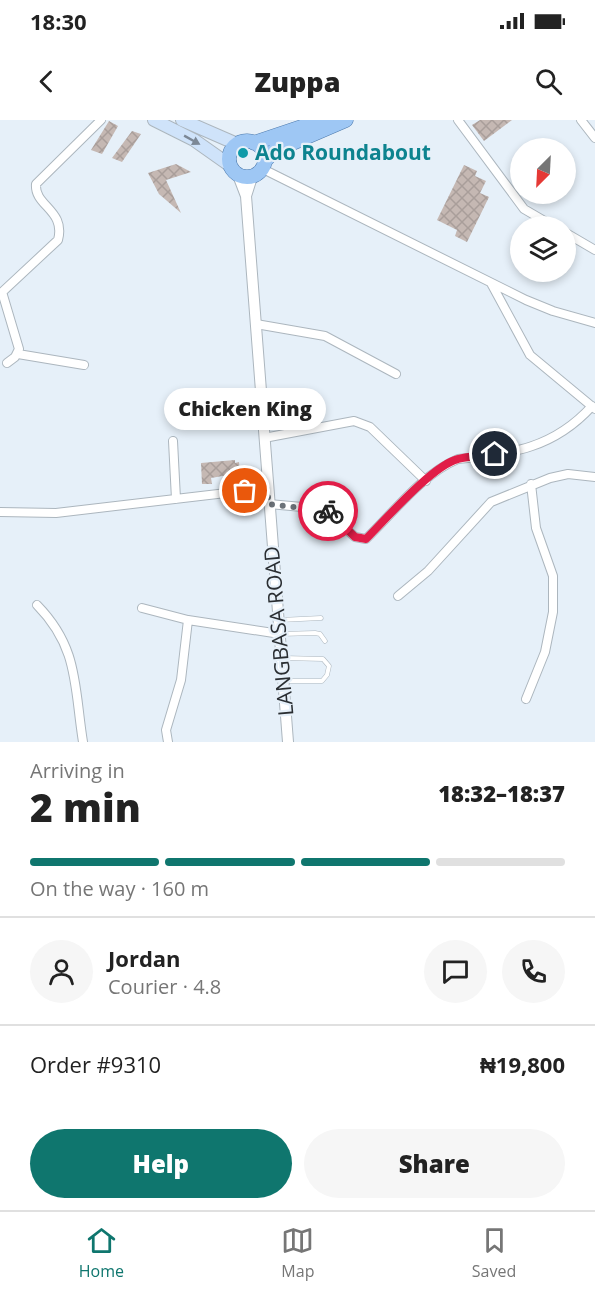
<!DOCTYPE html>
<html lang="en">
<head>
<meta charset="utf-8">
<style>
  :root { --surface:#fff; --page:#f6f6f6; --text:#222; --muted:#767676; --line:#e0e0e0; --accent:#0f766e }
  body { margin:0; font-family:"Open Sans",sans-serif; background:var(--page); color:var(--text); height:100vh; display:flex; flex-direction:column; font-size:22px; white-space:nowrap }
  * { box-sizing:border-box; margin:0 }
  p { font-size:20px; color:var(--muted) }
  .icon { flex:none; width:33px; height:33px; fill:none; stroke:currentColor; stroke-width:2; stroke-linecap:round; stroke-linejoin:round }
  .map { position:relative; height:622px; overflow:hidden }
  .panel { display:flex; flex-direction:column; background:var(--surface); flex:1 }
  .panel>* { flex:none }
  .needle { width:39px; rotate:204deg }
  .tools { position:absolute; left:510px; top:18px; display:grid; gap:12px }
  .tools a { display:grid; place-items:center; width:66px; height:66px; border-radius:50%; background:var(--surface); box-shadow:0 3px 9px #0003; font-size:30px }
  .pin { position:absolute; display:grid; place-items:center; width:51px; height:51px; color:#fff; margin:-26px; border:3px solid #fff; border-radius:50%; box-shadow:0 2px 6px #0007 }
  .courier { position:absolute; display:grid; place-items:center; width:60px; height:60px; margin:-30px; border:4px solid #e11d48; border-radius:50%; background:#fff; color:#222; box-shadow:0 2px 8px #0007 }
  .bubble { position:absolute; height:42px; border-radius:21px; background:var(--surface); box-shadow:0 3px 9px #0003; font-size:20px; font-weight:800; line-height:42px; text-align:center }
  .summary em { font-style:normal; font-weight:800 }
  .summary div { display:flex; flex-direction:column-reverse }
  .summary { display:flex; align-items:center; justify-content:space-between; height:102px; padding:0 30px }
  h1 { font-size:39px; font-weight:800; line-height:45px }
  .bar { display:grid; grid-template-columns:repeat(4,1fr); gap:9px 6px; align-content:center; height:72px; padding:0 30px }
  .bar i { height:8px; border-radius:4px; background:var(--line) }
  .bar .selected { background:var(--accent) }
  .bar p { grid-column:span 4 }
  .line { display:flex; align-items:center; gap:15px; padding:0 30px; border-top:2px solid var(--line) }
  .line div { flex:1 }
  .round { display:grid; place-items:center; flex:none; width:63px; height:63px; border-radius:32px; background:var(--page) }
  .button { display:flex; gap:12px; margin-top:auto; padding:12px 30px }
  .button a { flex:1; height:69px; border-radius:36px; background:var(--accent); color:#fff; font-size:24px; font-weight:800; line-height:69px; text-align:center }
  .button a+a { background:var(--page); color:var(--text) }
  .status { display:flex; justify-content:space-between; align-items:center; height:42px; padding:0 30px; background:var(--surface); direction:ltr }
  .status svg { height:16px; fill:currentColor }
  header { display:flex; justify-content:space-between; align-items:center; height:78px; padding:0 30px; background:var(--surface); font-size:27px; font-weight:800 }
  .tabs { display:flex; justify-content:space-around; align-items:center; height:84px; border-top:2px solid var(--line); background:var(--surface); font-size:16px; color:var(--muted) }
  .tabs a { display:grid; justify-items:center; gap:3px }
  .tabs .selected { color:var(--accent) }
  .map>svg:first-child { display:block }
  .building { fill:url(#building-cross-hatch) }
  .lines { fill:none; stroke-linecap:round; stroke-linejoin:round }
  .service-casing { stroke:#acb6be; stroke-width:5 }
  .minor-casing { stroke:#acb6be; stroke-width:10 }
  .tertiary-casing { stroke:#acb6be; stroke-width:12 }
  .secondary-casing { stroke:#acb6be; stroke-width:14 }
  .primary-casing { stroke:#4c79ac; stroke-width:15 }
  .service { stroke:#fff; stroke-width:4 }
  .minor { stroke:#fff; stroke-width:8 }
  .tertiary { stroke:#fff; stroke-width:10 }
  .secondary { stroke:#cfe3fa; stroke-width:12 }
  .primary { stroke:#9ec7f4; stroke-width:14 }
  .oneway { fill:#7c8896 }
  .done { stroke:#6c7278; stroke-width:6; stroke-dasharray:0 10.8 }
  .route { stroke:#e11d48; stroke-width:8 }
  .culture-dot { fill:#0f9aa8; stroke:#e6f0f9; stroke-width:2 }
  .labels { text-anchor:middle; stroke-width:4.5; stroke-linejoin:round; paint-order:stroke }
  .culture-label { font-size:21px; font-weight:bold; fill:#0d838f; stroke:#e6f0f9; text-anchor:start }
  .street-label { font-size:21px; fill:#2a2e32; stroke:#e6f0f9 }
</style>
</head>
<body>
<div class="status"><b>18:30</b><svg viewBox="0 0 49 12"><path d="M0 12V9h3v3zM5 12V6h3v6zM10 12V3h3v9zM15 12V0h3v12zM26 1h20v11H26zM47 4h2v5h-2z"/></svg></div>
<header><svg class="icon" aria-label="back" viewBox="0 0 24 24"><path d="M15 5l-7 7 7 7"/></svg>Zuppa<svg class="icon" aria-label="search" viewBox="0 0 24 24"><circle cx="10" cy="10" r="6"/><path d="M15 15l6 6"/></svg></header>
<div class="map">
<svg width="595" height="622" viewBox="0 0 595 622">
  <defs>
    <pattern id="building-cross-hatch" width="8" height="8" patternUnits="userSpaceOnUse" patternTransform="scale(1.5)"><rect width="8" height="8" fill="#c5b8b3"/><path d="M0 0l8 8M0 8l8-8" fill="none" stroke="#a99e9a"/></pattern>
  </defs>
  <rect width="100%" height="100%" fill="#e6f0f9"/>
  <path class="building" d="M480,0H512L484,21L472,5Z
    M109,1L118,6L102,34L91,30Z
    M132,11L141,14L122,42L112,38Z
    M176,44L191,52L166,60L181,93L159,74L148,53Z
    M464,45L477,51L475,56L486,61L480,73L489,77L467,122L455,116L457,110L437,100Z
    M235,340V343L239,342L240,353L211,358L212,364H202L201,343Z"/>
  <g class="lines">
    <defs>
      <path id="service" d="M280,500L321,498
        M281,514L315,513L320,514L325,521
        M284,561H322L327,555L329,546L323,539L284,538"/>
      <path id="minor" d="M458,0L524,89L553,106
        M581,0L595,18
        M263,49L526,180L553,191L595,203
        M566,113L595,130
        M491,163L530,235L595,289
        M2,172L19,229L15,237L7,243
        M0,174L58,120C66,90 34,86 36,64L101,0
        M256,204L325,216L396,254
        M18,234L84,245
        M264,318L354,301L370,307L426,361
        M173,321L176,379
        M269,384L324,389L355,417L366,419C394,392 422,354 458,339C512,334 554,328 592,286
        M0,392L56,393L268,368
        M398,476L428,451L491,382L550,358L568,354L595,357
        M37,485C79,528 74,566 83,622
        M142,488L188,500L280,514
        M526,579L545,532L553,492V456L536,408L531,364
        M168,622L166,610L181,560L188,500"/>
      <path id="tertiary" d="M238,55L246,76L288,622
        M246,76L252,57"/>
      <path id="secondary" d="M154,0L194,20L228,44
        M182,0L237,24"/>
      <path id="primary" d="M229 39a18 18 0 1 1 36 0a18 18 0 1 1-36 0Z
        M254,23L322,0
        M265,41L274,31L346,0"/>
    </defs>
    <use href="#service" class="service-casing"/>
    <use href="#minor" class="minor-casing"/>
    <use href="#tertiary" class="tertiary-casing"/>
    <use href="#secondary" class="secondary-casing"/>
    <use href="#primary" class="primary-casing"/>
    <use href="#service" class="service"/>
    <use href="#minor" class="minor"/>
    <use href="#tertiary" class="tertiary"/>
    <use href="#secondary" class="secondary"/>
    <use href="#primary" class="primary"/>
  </g>
  <defs><path id="oneway-solid" d="M-6-.8H1V-3.2L6.5 0L1 3.2V.8H-6Z" transform="scale(1.5)"/></defs>
  <use class="oneway" href="#oneway-solid" transform="translate(192 20) rotate(29)"/>
  <g class="lines">
    <path class="done" d="M245,371L268,368V384L328,391"/>
    <path class="route" d="M328,391L355,417L366,419C386,399 433,345 458,339C469,336 483,336 495,334"/>
  </g>
  <circle class="culture-dot" cx="243" cy="33" r="6"/>
  <g class="labels">
    <g class="culture-label">
      <text x="255" y="40">Ado Roundabout</text>
    </g>
    <g class="street-label">
      <text transform="translate(279 511) rotate(-95)" y="7">LANGBASA ROAD</text>
    </g>
  </g>
</svg>
<div class="tools">
<a><svg class="needle" viewBox="-14 -14 28 28"><path d="M0-13l5 13h-10z" fill="#e53935"/><path d="M0 13l5-13h-10z" fill="#767676"/></svg></a>
<a><svg class="icon" aria-label="layers" viewBox="0 0 24 24"><path d="M12 4l9 5-9 5-9-5zM3 14l9 5 9-5"/></svg></a>
</div>
<div class="pin" style="left:245px;top:371px;background:#ea580c"><svg class="icon" aria-label="bag" viewBox="0 0 24 24"><path d="M5 8h14l-1 12H6zM9 8a3 3 0 0 1 6 0"/></svg></div>
<div class="pin" style="left:495px;top:334px;background:#1f2937"><svg class="icon" aria-label="home" viewBox="0 0 24 24"><path d="M3 11l9-7 9 7M6 9v11h12V9"/></svg></div>
<div class="courier" style="left:328px;top:391px"><svg class="icon" aria-label="bike" viewBox="0 0 24 24"><circle cx="6" cy="16" r="4"/><circle cx="18" cy="16" r="4"/><path d="M6 16l4-8h5l3 8M10 8l3 8H6M13 5h3"/></svg></div>
<div class="bubble" style="left:164px;top:268px;width:162px">Chicken King</div>
</div>
<section class="panel">
<div class="summary"><div><h1>2 min</h1><p>Arriving in</p></div><em>18:32–18:37</em></div>
<div class="bar"><i class="selected"></i><i class="selected"></i><i class="selected"></i><i></i><p>On the way · 160 m</p></div>
<div class="line" style="height:108px"><a class="round"><svg class="icon" aria-label="person" viewBox="0 0 24 24"><circle cx="12" cy="8" r="4"/><path d="M4 21q1-7 8-7t8 7"/></svg></a><div><b>Jordan</b><p>Courier · 4.8</p></div><a class="round"><svg class="icon" aria-label="chat" viewBox="0 0 24 24"><path d="M4 5h16v11H9l-5 4z"/></svg></a><a class="round"><svg class="icon" aria-label="phone" viewBox="0 0 24 24"><path d="M5 4h4l2 5-3 2q2 4 5 5l2-3 5 2v4C11 20 4 13 5 4z"/></svg></a></div>
<div class="line" style="height:78px"><div>Order #9310</div><b>₦19,800</b></div>
<div class="button"><a>Help</a><a>Share</a></div>
</section>
<nav class="tabs">
<a class="selected"><svg class="icon" aria-label="home" viewBox="0 0 24 24"><path d="M3 11l9-7 9 7M6 9v11h12V9"/></svg>Home</a>
<a><svg class="icon" aria-label="map" viewBox="0 0 24 24"><path d="M3 6l6-2 6 2 6-2v14l-6 2-6-2-6 2zM9 4v14M15 6v14"/></svg>Map</a>
<a><svg class="icon" aria-label="saved" viewBox="0 0 24 24"><path d="M7 4h10v16l-5-4-5 4z"/></svg>Saved</a>
</nav>
</body>
</html>
